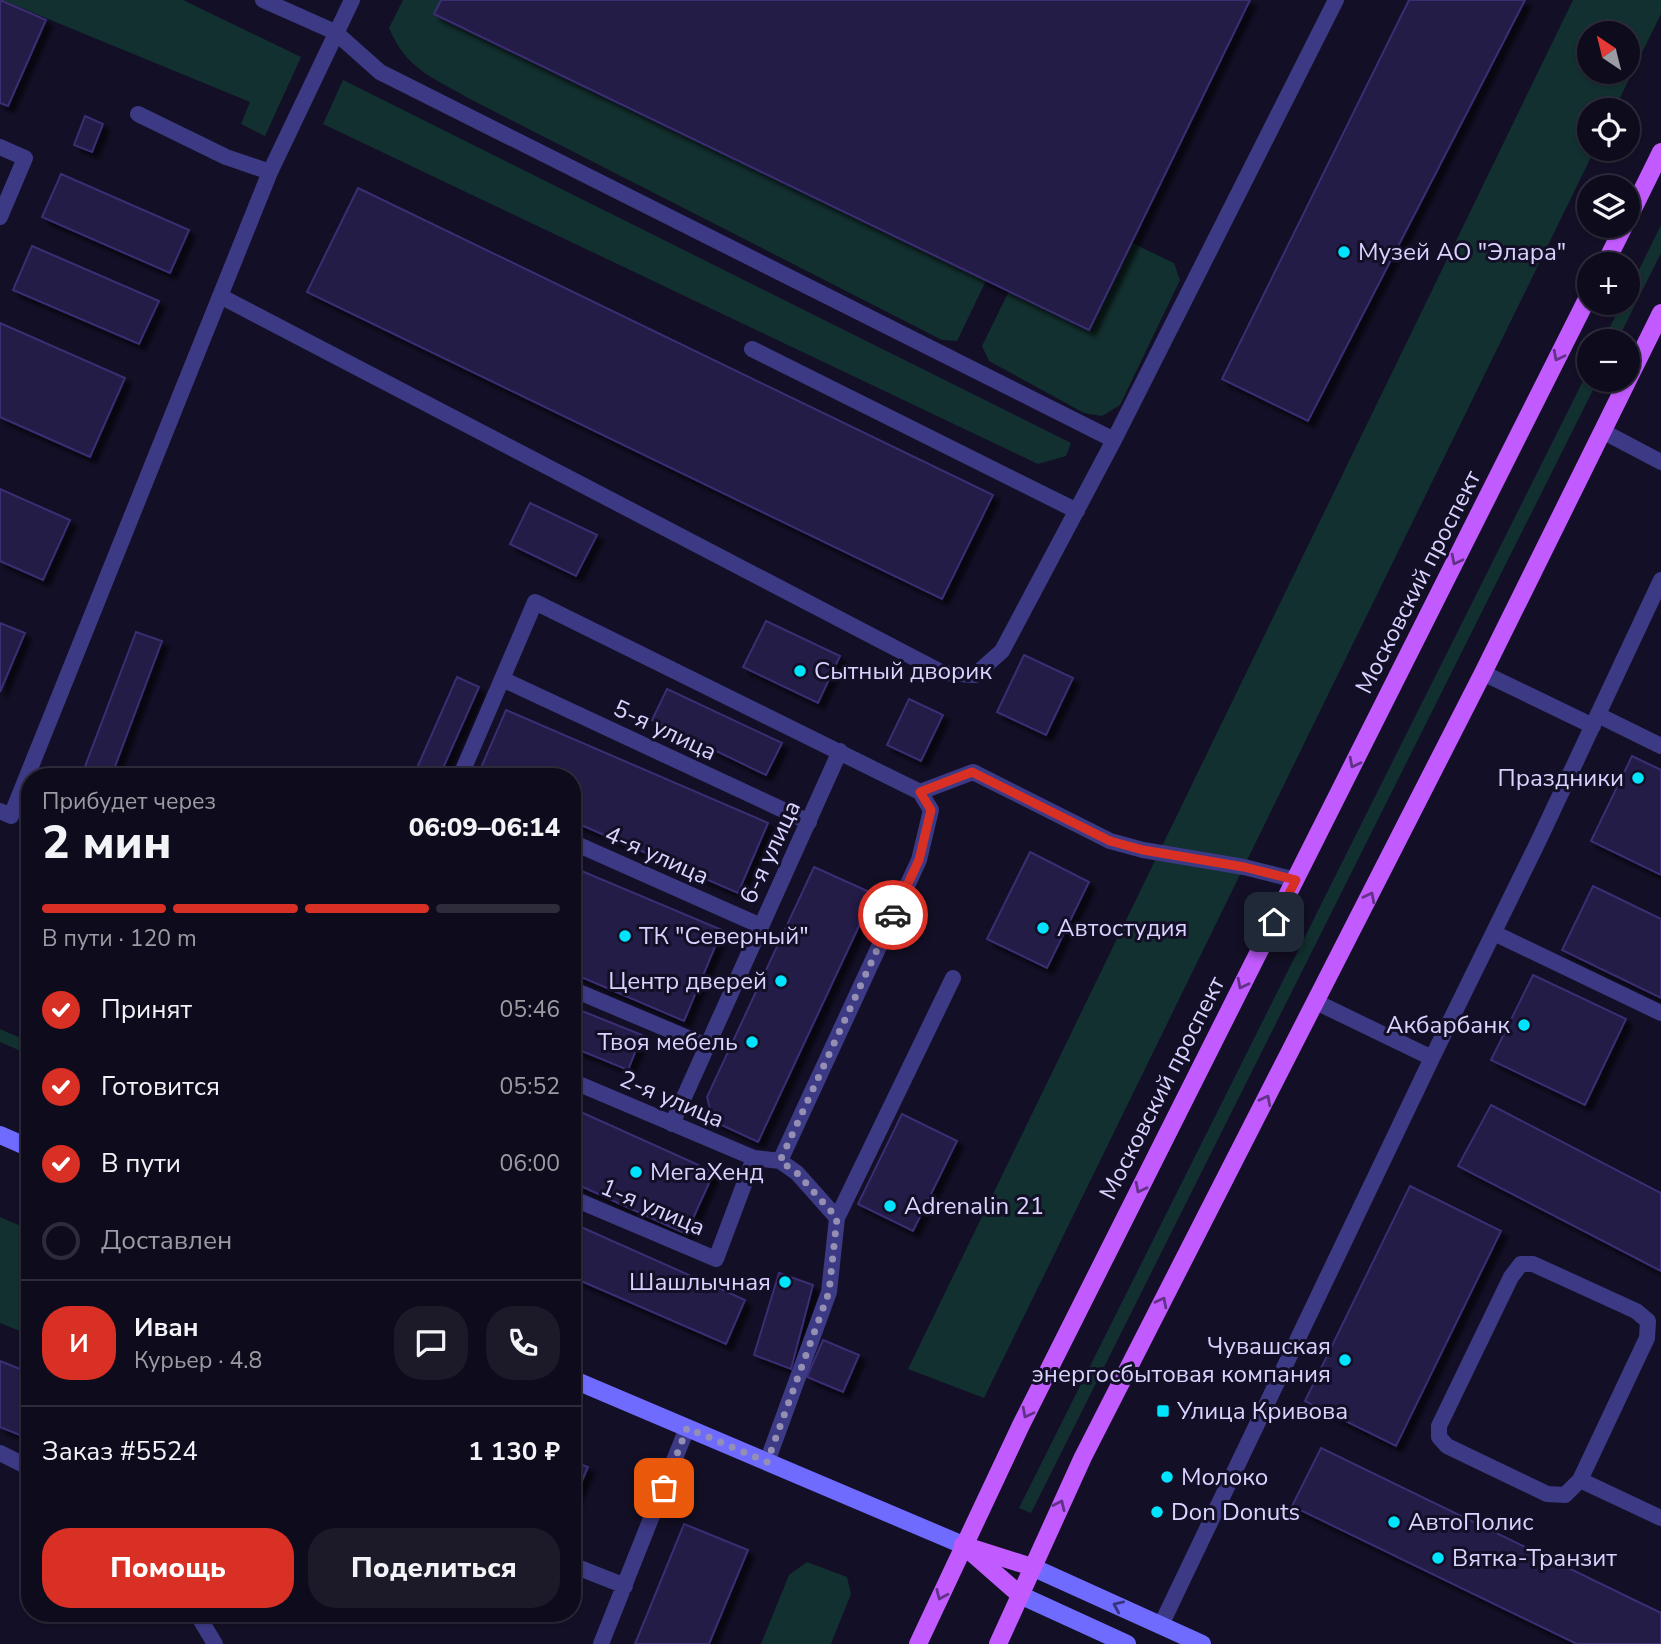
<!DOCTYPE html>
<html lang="ru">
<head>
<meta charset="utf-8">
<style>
  :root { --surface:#0e0b1c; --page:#1c1929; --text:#f1f3f6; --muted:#9b9ba3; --line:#2e2b3b; --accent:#d93025 }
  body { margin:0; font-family:"Nunito Sans",sans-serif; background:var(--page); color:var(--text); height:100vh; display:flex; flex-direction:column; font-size:26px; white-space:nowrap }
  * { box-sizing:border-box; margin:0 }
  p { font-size:23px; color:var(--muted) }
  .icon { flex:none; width:38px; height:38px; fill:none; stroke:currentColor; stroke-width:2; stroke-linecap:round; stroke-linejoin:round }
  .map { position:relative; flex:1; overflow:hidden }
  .details { position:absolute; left:21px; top:768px; width:560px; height:854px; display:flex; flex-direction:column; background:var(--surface); border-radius:28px; box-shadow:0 2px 5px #0004,0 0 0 2px var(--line) }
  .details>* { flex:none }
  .needle { width:46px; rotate:325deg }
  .buttons { position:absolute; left:1577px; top:21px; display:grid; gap:14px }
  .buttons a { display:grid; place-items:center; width:63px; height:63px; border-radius:50%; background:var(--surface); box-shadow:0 2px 5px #0004,0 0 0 2px var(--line); font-size:35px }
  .pin { position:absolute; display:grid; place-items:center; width:60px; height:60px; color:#fff; margin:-30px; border-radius:14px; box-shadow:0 4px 10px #0006 }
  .courier { position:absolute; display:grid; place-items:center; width:70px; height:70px; margin:-35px; border:5px solid #d93025; border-radius:50%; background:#fff; color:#222; box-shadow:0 2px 9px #0007 }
  .overview em { font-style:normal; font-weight:800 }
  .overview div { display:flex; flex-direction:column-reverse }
  .overview { display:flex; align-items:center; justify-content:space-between; height:119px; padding:0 21px }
  h1 { font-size:46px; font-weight:800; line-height:52px }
  .bar { display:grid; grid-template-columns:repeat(4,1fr); gap:10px 7px; align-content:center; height:84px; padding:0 21px }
  .bar i { height:9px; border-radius:5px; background:var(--line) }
  .bar .selected { background:var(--accent) }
  .bar p { grid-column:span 4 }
  .line { display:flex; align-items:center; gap:18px; padding:0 21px; border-top:2px solid var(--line) }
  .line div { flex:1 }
  .round { display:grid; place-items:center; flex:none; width:74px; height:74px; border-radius:28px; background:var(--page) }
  ol { padding:0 21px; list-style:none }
  li { display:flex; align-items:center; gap:21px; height:77px }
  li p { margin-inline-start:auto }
  li .icon { padding:7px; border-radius:50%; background:var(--accent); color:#fff; stroke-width:4 }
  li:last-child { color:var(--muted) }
  li i { width:38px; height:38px; border:4px solid var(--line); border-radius:50% }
  .button { display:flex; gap:14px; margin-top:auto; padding:14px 21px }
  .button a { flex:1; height:80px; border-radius:28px; background:var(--accent); color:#fff; font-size:28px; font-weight:800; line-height:80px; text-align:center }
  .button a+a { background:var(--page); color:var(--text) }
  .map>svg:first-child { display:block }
  .green { fill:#12302f; fill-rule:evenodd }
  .building { fill:#241b47; stroke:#3b2d73; stroke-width:2; filter:url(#shadow) }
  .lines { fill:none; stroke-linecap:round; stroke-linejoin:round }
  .lane { stroke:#3d3a85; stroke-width:16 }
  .secondary { stroke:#6f6bff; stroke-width:18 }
  .primary { stroke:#c25bff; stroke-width:18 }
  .oneway { stroke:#623188 }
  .oneway2 { stroke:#38347d }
  .done { stroke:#948fb3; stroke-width:7; stroke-dasharray:0 12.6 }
  .route { stroke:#d93025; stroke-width:9 }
  .poi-dot { fill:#00e5ff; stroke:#130f26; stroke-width:2.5 }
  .labels { text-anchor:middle; stroke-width:6; stroke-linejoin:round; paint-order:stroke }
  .poi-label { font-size:24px; fill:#d9d4ff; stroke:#130f26; text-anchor:start }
  .street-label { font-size:24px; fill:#d9d4ff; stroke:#130f26 }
</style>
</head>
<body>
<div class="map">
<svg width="1661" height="1644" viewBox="0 0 1661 1644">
  <defs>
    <filter id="shadow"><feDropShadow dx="6" dy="6" stdDeviation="2" flood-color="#0009"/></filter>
  </defs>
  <rect width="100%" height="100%" fill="#130f26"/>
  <path class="green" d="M2,0H183L301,57L265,136L241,124L250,102Z
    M403,0H441L434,15L986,281L957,341L942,340L468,98C431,76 407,70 389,28Z
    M1573,0H1661V14L1614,110H1589V149H1595L984,1398L908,1369ZM1589,33H1628V72H1589Z
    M343,80L1071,443L1066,456L1038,464L323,124Z
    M1661,225V253L1617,341H1603L1622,303H1628V292Z
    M1132,243L1174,263L1180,280L1120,405L1102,416L1084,413L989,361L982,346L1009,291L1089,330Z
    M1589,369V380H1598L1031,1513L1019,1508Z
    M0,1029L30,1042V1055L0,1042Z
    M0,1217L30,1230V1335L0,1323Z
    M807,1562L847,1577L851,1594L831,1644H761L789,1575Z"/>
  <path class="building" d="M0,0L46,20L8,106L0,103Z
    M441,0H1250L1089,330L434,14Z
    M1409,0H1525L1308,421L1222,379Z
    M85,116L103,124L92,152L74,145Z
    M61,174L189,230L170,273L42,217Z
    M358,188L993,495L942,599L307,292Z
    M32,246L159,301L139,344L13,290Z
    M0,323L125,378L90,457L0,417Z
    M0,489L70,520L43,580L0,561Z
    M530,503L597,535L576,576L510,544Z
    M766,621L840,656L818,703L743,667Z
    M0,623L25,633L0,692Z
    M136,632L162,641L111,777H81Z
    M1024,655L1073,678L1046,735L997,712Z
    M457,677L479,687L439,777H413Z
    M667,689L782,743L766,775L652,720Z
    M909,699L943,715L921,761L887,745Z
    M506,710L768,823L738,893L572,821V777H477Z
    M1632,756L1661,770V875L1591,841Z
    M1030,852L1089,882L1047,968L987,939Z
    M572,867L722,930L684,1021L572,973Z
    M814,867L874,894L758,1142L713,1121L707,1097Z
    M1593,886L1661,919V998L1562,950Z
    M1533,975L1626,1019L1585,1105L1491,1060Z
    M572,1007L642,1035L628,1070L572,1047Z
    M1491,1105L1661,1193V1271L1458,1166Z
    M572,1108L714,1172L686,1234L572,1182Z
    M902,1114L957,1141L913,1231L858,1204Z
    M1410,1186L1501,1231L1396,1446L1305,1401Z
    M572,1223L745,1300L726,1344L572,1277Z
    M779,1273L813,1285L791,1369L754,1355Z
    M823,1340L859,1355L843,1392L807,1377Z
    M0,1361L30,1373V1439L0,1427Z
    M1321,1448L1661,1613V1644H1577L1292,1506Z
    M572,1461L588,1467L572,1504Z
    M684,1524L748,1550L709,1644H635Z
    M30,1571V1591L23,1588Z"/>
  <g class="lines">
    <path class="lane" d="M263,0L335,32L380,72L1114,440
      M138,114L226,157L270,172
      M0,147L25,158L0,217
      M220,296L943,673L975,675L1002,651L1114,440L1336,0
      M752,349L1077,511
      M1604,432L1661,462
      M1483,673L1593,726
      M502,679L809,822
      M1598,715L1661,746
      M460,777L535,602L920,792L931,810L919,860L780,1161L754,1158L572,1081
      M920,792L973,772L1110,841L1143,850L1244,867L1296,880
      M0,811L11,816L270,172L352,0
      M572,842L761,926
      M1494,933L1661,1013
      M572,989L707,1046
      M1316,1002L1432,1058
      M672,1124L840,751
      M780,1161L797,1173L837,1218
      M572,1198L716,1259L754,1158
      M0,1453L30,1468
      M767,1462L829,1292L837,1218L953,978
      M1580,1480L1647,1338L1648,1321L1636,1311L1533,1264H1521L1511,1277L1439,1426V1437L1447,1446L1547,1494L1565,1495L1580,1480L1661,1518
      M572,1565L625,1586
      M197,1614L215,1644
      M1161,1625L1432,1058L1539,840L1661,580
      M601,1644L687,1428"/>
    <path class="secondary" d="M0,1135L30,1148
      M572,1379L963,1545
      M1032,1567L1202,1644
      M1020,1595L1127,1644"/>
    <path class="primary" d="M1628,219L1661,152
      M1605,264L1624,226
      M963,1545L1020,1595
      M972,1548L1032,1567
      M918,1644L1021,1425L1589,295
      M998,1644L1083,1457L1483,673L1661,313"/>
  </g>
  <defs><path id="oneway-chevron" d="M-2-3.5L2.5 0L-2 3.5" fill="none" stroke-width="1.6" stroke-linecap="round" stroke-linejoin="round" transform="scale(1.75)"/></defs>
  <g class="oneway">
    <use href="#oneway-chevron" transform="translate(1558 356) rotate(117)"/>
    <use href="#oneway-chevron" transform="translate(1456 560) rotate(117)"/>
    <use href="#oneway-chevron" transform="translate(1354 763) rotate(117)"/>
    <use href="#oneway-chevron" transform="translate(1370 897) rotate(-63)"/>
    <use href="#oneway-chevron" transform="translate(1242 984) rotate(117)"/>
    <use href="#oneway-chevron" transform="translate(1266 1100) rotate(-63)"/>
    <use href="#oneway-chevron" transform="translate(1140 1188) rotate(117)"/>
    <use href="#oneway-chevron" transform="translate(1162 1302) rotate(-63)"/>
    <use href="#oneway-chevron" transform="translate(1027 1413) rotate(117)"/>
    <use href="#oneway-chevron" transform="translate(1060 1505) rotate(-65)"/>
    <use href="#oneway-chevron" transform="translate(941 1595) rotate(114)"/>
  </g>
  <use class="oneway2" href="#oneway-chevron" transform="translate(1118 1606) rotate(-156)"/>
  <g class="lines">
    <path class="done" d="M664,1488L687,1428L767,1462L829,1292L837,1218L797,1173L780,1161L893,915"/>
    <path class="route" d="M893,915L919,860L931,810L920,792L972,772L1110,841L1143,850L1244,867L1296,880L1274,922"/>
  </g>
  <g class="poi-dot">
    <circle cx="1344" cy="252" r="7"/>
    <circle cx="800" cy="671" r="7"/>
    <circle cx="1638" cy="778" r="7"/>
    <circle cx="1043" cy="928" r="7"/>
    <circle cx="625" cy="936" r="7"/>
    <circle cx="781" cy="981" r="7"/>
    <circle cx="1524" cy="1025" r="7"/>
    <circle cx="752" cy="1042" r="7"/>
    <circle cx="636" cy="1172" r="7"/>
    <circle cx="890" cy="1206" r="7"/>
    <circle cx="785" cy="1282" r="7"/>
    <circle cx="1345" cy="1360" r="7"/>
    <rect x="1156" y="1404" width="14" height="14" rx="3.5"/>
    <circle cx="1167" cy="1477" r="7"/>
    <circle cx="1157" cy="1512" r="7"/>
    <circle cx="1394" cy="1522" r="7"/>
    <circle cx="1438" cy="1558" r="7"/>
  </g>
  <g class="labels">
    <g class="poi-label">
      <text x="1358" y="260">Музей АО "Элара"</text>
      <text x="814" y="679">Сытный дворик</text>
      <text x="1624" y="786" text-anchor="end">Праздники</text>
      <text x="1057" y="936">Автостудия</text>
      <text x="639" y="944">ТК "Северный"</text>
      <text x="767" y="989" text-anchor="end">Центр дверей</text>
      <text x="1510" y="1033" text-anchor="end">Акбарбанк</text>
      <text x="738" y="1050" text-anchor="end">Твоя мебель</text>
      <text x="650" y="1180">МегаХенд</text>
      <text x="904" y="1214">Adrenalin 21</text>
      <text x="771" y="1290" text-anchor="end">Шашлычная</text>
      <text x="1331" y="1354" text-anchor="end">Чувашская<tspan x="1331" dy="28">энергосбытовая компания</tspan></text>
      <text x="1177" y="1419">Улица Кривова</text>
      <text x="1181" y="1485">Молоко</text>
      <text x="1171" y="1520">Don Donuts</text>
      <text x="1408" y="1530">АвтоПолис</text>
      <text x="1452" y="1566">Вятка-Транзит</text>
    </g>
    <g class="street-label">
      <text transform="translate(1418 582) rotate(-63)" y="8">Московский проспект</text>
      <text transform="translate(665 730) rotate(25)" y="8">5-я улица</text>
      <text transform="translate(770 852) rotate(-65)" y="8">6-я улица</text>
      <text transform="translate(657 855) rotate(24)" y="8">4-я улица</text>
      <text transform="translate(1162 1088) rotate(-63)" y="8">Московский проспект</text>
      <text transform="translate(672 1099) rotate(23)" y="8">2-я улица</text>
      <text transform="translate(653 1207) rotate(23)" y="8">1-я улица</text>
    </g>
  </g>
</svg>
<div class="buttons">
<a><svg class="needle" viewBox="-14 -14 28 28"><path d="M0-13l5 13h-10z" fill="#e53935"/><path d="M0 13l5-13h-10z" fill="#9b9ba3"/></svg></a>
<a><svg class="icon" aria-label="locate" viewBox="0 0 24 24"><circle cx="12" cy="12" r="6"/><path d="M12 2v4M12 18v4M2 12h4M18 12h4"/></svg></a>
<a><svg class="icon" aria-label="layers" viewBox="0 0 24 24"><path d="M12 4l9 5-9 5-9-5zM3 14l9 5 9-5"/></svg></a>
<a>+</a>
<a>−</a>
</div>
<div class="pin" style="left:664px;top:1488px;background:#ea580c"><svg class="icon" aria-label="bag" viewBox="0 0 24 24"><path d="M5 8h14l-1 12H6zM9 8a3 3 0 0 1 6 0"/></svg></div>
<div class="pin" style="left:1274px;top:922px;background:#1f2937"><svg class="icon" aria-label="home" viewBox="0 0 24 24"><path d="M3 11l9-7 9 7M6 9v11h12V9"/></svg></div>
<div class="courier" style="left:893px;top:915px"><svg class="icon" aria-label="car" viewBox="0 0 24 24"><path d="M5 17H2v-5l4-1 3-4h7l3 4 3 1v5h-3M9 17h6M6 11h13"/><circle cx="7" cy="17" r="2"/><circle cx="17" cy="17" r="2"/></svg></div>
<section class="details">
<div class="overview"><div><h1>2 мин</h1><p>Прибудет через</p></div><em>06:09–06:14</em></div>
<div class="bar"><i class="selected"></i><i class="selected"></i><i class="selected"></i><i></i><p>В пути · 120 m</p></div>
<ol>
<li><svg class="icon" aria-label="check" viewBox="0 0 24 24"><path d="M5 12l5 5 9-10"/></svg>Принят<p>05:46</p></li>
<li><svg class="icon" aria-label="check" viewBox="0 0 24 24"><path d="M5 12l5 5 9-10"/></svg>Готовится<p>05:52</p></li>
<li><svg class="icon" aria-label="check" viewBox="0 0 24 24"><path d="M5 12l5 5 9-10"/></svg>В пути<p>06:00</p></li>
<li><i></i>Доставлен</li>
</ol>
<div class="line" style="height:126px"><b class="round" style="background:var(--accent);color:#fff">И</b><div><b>Иван</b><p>Курьер · 4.8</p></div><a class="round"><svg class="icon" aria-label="chat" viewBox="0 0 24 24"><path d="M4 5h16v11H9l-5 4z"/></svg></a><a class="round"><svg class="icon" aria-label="phone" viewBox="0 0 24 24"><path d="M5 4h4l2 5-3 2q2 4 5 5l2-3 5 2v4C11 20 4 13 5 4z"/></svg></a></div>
<div class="line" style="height:91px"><div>Заказ #5524</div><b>1 130 ₽</b></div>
<div class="button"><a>Помощь</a><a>Поделиться</a></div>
</section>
</div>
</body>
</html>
